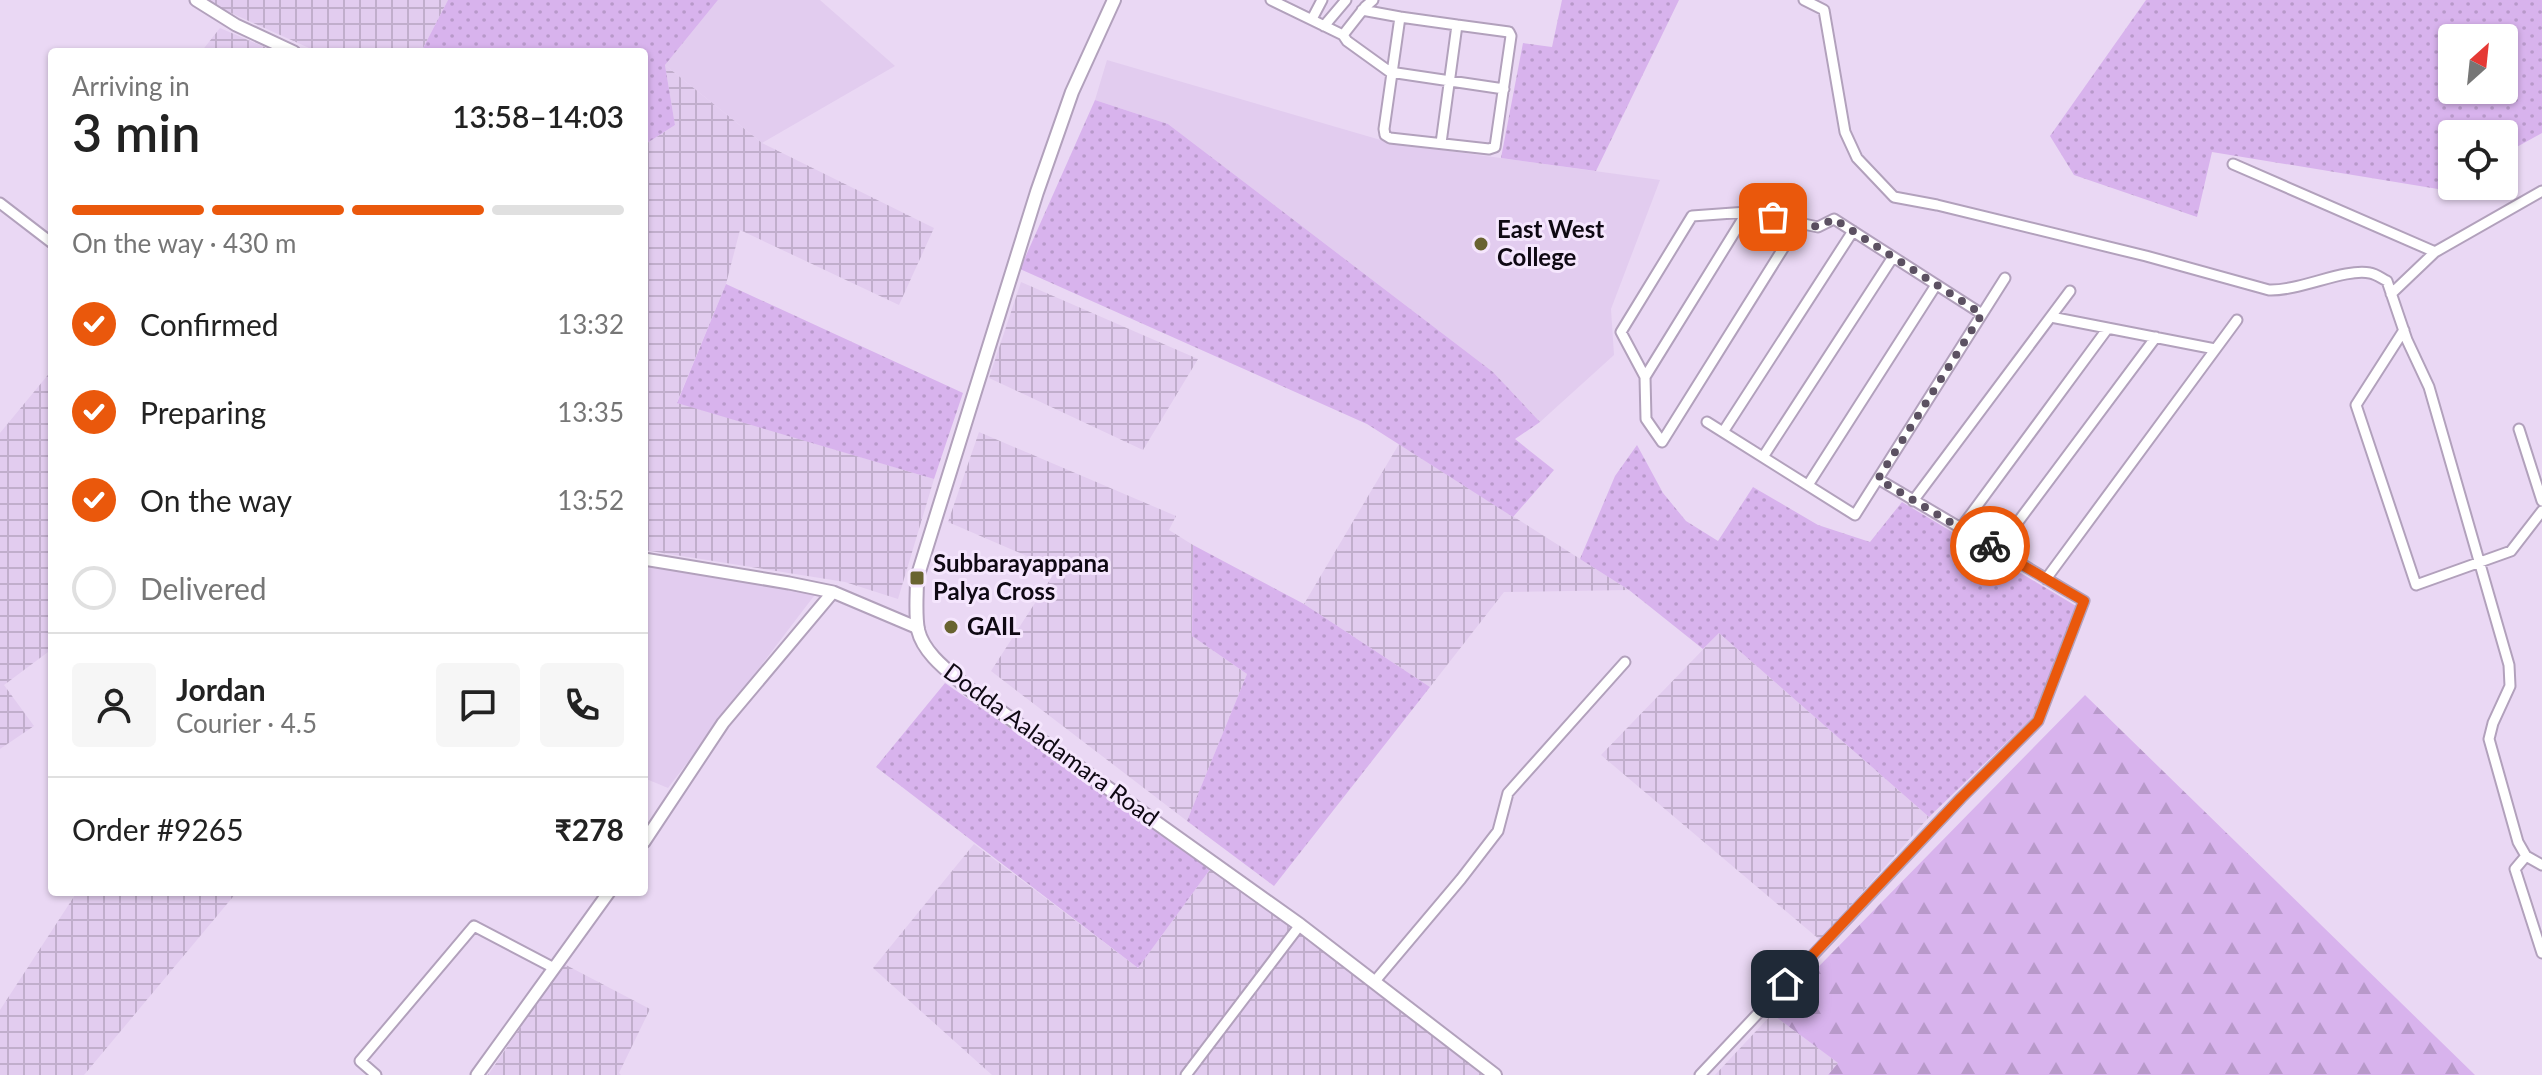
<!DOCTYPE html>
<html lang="en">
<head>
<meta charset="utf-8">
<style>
  :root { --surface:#fff; --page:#f6f6f6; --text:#222; --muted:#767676; --line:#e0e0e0; --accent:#ea580c }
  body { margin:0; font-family:Lato,sans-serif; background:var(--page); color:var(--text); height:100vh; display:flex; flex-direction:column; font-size:30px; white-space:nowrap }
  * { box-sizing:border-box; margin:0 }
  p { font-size:26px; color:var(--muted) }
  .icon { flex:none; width:44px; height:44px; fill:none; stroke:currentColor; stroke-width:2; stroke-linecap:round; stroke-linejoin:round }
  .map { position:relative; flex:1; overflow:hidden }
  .panel { position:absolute; left:48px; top:48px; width:600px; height:848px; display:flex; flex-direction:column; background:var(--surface); border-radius:8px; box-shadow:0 2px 6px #0004 }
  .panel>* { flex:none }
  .needle { width:52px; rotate:27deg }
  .buttons { position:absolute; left:2438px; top:24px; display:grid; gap:16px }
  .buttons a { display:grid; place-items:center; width:80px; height:80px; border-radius:8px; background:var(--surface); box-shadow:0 2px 6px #0004; font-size:40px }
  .pin { position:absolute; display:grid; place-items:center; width:68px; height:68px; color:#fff; margin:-34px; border-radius:16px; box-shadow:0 4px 12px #0006 }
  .courier { position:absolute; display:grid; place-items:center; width:80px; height:80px; margin:-40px; border:6px solid #ea580c; border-radius:50%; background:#fff; color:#222; box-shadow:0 2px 10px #0007 }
  .headline em { font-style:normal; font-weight:600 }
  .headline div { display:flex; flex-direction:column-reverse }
  .headline { display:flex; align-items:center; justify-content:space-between; height:136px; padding:0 24px }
  h1 { font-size:52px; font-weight:600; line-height:60px }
  .bar { display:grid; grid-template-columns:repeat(4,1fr); gap:12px 8px; align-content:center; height:96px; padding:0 24px }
  .bar i { height:10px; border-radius:6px; background:var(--line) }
  .bar .on { background:var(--accent) }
  .bar p { grid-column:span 4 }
  .line { display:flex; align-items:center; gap:20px; padding:0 24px; border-top:2px solid var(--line) }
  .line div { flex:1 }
  .round { display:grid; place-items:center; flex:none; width:84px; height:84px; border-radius:8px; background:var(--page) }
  ol { padding:0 24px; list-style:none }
  li { display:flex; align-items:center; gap:24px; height:88px }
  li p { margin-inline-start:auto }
  li .icon { padding:8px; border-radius:50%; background:var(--accent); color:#fff; stroke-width:4 }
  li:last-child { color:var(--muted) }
  li i { width:44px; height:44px; border:4px solid var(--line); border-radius:50% }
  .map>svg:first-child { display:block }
  .built { fill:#e2ccef }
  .industrial { fill:url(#industrial-grid) }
  .grass { fill:url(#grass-dots); fill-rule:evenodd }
  .forest { fill:url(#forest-firs) }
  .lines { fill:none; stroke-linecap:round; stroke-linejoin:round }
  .minor-casing { stroke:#b2a1bc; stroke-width:13 }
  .tertiary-casing { stroke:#b2a1bc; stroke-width:15 }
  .secondary-casing { stroke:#b2a1bc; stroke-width:16 }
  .minor { stroke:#fff; stroke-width:9 }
  .tertiary { stroke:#fff; stroke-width:11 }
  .secondary { stroke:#fff; stroke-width:12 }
  .done { stroke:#5c5162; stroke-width:8; stroke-dasharray:0 14.4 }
  .route { stroke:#ea580c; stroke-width:10 }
  .poi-dot { fill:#696330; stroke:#f5e6fd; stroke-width:3 }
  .labels { text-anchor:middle; stroke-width:6; stroke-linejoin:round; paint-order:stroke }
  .poi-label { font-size:24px; font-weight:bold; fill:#0f0913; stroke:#f5e6fd; text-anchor:start }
  .street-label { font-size:24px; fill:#0f0913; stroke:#f5e6fd }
</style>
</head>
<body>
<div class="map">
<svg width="2542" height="1075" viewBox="0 0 2542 1075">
  <defs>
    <pattern id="industrial-grid" width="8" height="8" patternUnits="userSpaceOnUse" patternTransform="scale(2)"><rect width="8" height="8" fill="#e2ccef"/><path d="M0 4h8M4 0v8" fill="none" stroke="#c1aecc"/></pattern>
    <pattern id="grass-dots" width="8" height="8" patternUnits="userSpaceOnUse" patternTransform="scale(2)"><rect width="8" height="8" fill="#d8b3ed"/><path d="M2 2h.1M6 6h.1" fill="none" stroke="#b899ca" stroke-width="1.8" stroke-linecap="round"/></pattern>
    <pattern id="forest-firs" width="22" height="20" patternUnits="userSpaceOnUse" patternTransform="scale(2)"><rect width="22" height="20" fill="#d8b3ed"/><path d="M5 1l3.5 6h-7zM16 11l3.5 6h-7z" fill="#b899ca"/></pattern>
  </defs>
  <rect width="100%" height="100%" fill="#ead8f4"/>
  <path class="built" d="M718,0H820L895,66L762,143L665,65Z
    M1107,60L1391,143L1660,180L1611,309L1614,355L1540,422L1493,372L1168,124L1095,100Z
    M644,566L817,592L668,788L644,778Z"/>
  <path class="industrial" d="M209,0H448L421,52H318L220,8Z
    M220,28L276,52H201Z
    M665,65L762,143L934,228L899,305L740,230L726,284L677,402L934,479L898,599L845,582L644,550V145L675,125Z
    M1021,282L1198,359L1143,450L989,378Z
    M52,370V649L4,685L34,726L0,749V433Z
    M979,432L1176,516L1169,530L1193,545L1192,636L1247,674L1187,821L991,671L1057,569L948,522Z
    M1399,444L1629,590L1504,592L1430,687L1304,604Z
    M1719,633L1929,817L1820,940L1601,755Z
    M974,844L1138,968L1211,868L1343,965L1482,1075H992L873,968Z
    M77,892H237L84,1075H0V1010Z
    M564,964L650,1009L619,1073L621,1075H488Z
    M1772,1014L1838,1063L1828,1075H1715Z"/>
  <path class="grass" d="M448,0H718L665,65L675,125L644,145V52H421Z
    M1562,0H1679L1596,171L1501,158L1523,43L1552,47Z
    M2146,0H2542V133L2504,154V134H2452V182L2438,189L2212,152L2197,217L2074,175L2050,136ZM2452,38H2504V90H2452Z
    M1095,100L1168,124L1493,372L1540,422L1515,439L1554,470L1513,517L1367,424L1020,269Z
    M726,284L963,393L934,479L677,403Z
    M1637,445L1663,493L1686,521L1718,541L1753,487L1818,525L1870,542L1902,502L2076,606L2033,717L1929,817L1719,633L1703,649L1629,590L1580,559L1615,476Z
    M1193,545L1304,604L1430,687L1274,886L1187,821L1247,674L1192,636Z
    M945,683L1211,868L1138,968L876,767Z"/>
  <path class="forest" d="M2085,695L2475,1075H1828L1838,1063L1772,1014Z"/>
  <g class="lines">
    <defs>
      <path id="minor" d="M1271,0L1343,35L1347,41L1390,72L1504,89
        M1804,0L1824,10L1845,132L1857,158L1894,197L1937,205L2146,256L2269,290C2300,291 2344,268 2370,273C2376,274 2381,278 2387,281L2407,340L2429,387L2509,665L2510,686L2493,723L2489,739L2518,842L2526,856L2542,865
        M1362,10L1400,17
        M1312,19L1322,0
        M1324,26L1346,0
        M1343,35L1365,7L1373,0
        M1441,143L1457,25L1509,32L1511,36L1495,147L1489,149L1390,138L1385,135L1384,129L1400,17L1457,25
        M2233,164L2435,252
        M0,203L52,243
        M1799,223L1662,442L1646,419L1645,377L1621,332L1692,216L1747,212L1818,227L1834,219L1982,314
        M2391,294L2435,252L2542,191
        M2051,317L2215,349
        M2404,330L2356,405L2416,585L2511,551L2542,511
        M1645,377L1747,212
        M1707,422L1855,515L2005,278
        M2519,429L2542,501
        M1723,432L1853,231
        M1763,457L1893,257
        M1808,485L1936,285
        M1913,501L2070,291
        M1960,529L2108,328
        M1997,550L2156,337
        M2046,579L2237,320
        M2526,856L2515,869L2542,953
        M1375,981L1461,879L1498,831L1508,793L1625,662
        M376,1075L360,1061L474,926L554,968
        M1186,1075L1300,925
        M1700,1075L1961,798L2038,721L2084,601L1878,479"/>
      <path id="tertiary" d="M196,0L236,25L294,52
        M644,559L789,583L833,592L918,628
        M644,842L723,723L833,592
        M477,1075L609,892"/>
      <path id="secondary" d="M1114,0L1072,92L1037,192L917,578C917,595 915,614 918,630C924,655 951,673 969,689L1300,925L1495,1075"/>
    </defs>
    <use href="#minor" class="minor-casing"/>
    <use href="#tertiary" class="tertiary-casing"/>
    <use href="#secondary" class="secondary-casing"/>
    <use href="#minor" class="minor"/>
    <use href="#tertiary" class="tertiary"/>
    <use href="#secondary" class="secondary"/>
  </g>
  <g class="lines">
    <path class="done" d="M1773,217L1818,227L1834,219L1982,314L1878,479L1990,546"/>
    <path class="route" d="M1785,984L1961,798L2038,721L2084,601L1990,546"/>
  </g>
  <g class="poi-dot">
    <circle cx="1481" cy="244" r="8"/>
    <rect x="909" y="570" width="16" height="16" rx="4"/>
    <circle cx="951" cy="627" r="8"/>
  </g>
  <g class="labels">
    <g class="poi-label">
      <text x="1497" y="238">East West<tspan x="1497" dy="28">College</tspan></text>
      <text x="933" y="572">Subbarayappana<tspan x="933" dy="28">Palya Cross</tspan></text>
      <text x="967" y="635">GAIL</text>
    </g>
    <g class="street-label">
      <text transform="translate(1051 745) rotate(36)" y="8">Dodda Aaladamara Road</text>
    </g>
  </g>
</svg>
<div class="buttons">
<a><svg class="needle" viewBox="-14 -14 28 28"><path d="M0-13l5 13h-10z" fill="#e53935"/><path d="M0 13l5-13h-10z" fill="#767676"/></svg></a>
<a><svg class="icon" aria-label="locate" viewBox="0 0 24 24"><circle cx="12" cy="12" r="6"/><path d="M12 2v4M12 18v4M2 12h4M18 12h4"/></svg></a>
</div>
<div class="pin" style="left:1773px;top:217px;background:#ea580c"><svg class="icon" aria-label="bag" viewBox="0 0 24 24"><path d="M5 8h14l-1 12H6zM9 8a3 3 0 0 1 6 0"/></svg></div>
<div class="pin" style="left:1785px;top:984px;background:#1f2937"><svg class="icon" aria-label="home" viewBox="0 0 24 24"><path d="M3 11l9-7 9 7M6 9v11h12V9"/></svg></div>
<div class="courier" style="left:1990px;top:546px"><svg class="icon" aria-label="bike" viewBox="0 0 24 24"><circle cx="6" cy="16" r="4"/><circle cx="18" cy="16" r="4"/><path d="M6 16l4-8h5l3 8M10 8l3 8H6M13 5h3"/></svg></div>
<section class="panel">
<div class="headline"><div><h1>3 min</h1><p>Arriving in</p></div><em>13:58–14:03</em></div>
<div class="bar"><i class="on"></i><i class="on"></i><i class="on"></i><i></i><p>On the way · 430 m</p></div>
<ol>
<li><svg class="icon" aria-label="check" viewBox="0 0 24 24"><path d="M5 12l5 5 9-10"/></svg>Confirmed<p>13:32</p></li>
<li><svg class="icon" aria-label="check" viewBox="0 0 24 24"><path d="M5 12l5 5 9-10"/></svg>Preparing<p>13:35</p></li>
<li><svg class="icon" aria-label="check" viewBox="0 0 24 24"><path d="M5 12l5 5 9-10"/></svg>On the way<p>13:52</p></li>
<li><i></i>Delivered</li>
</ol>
<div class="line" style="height:144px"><a class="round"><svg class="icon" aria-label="person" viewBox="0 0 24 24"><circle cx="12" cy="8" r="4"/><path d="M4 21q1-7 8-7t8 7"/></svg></a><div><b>Jordan</b><p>Courier · 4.5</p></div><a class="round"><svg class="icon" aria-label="chat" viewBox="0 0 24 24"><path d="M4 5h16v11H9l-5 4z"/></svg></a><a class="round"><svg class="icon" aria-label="phone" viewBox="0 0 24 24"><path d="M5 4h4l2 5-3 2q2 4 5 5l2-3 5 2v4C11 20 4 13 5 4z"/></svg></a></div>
<div class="line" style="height:104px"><div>Order #9265</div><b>₹278</b></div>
</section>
</div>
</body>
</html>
